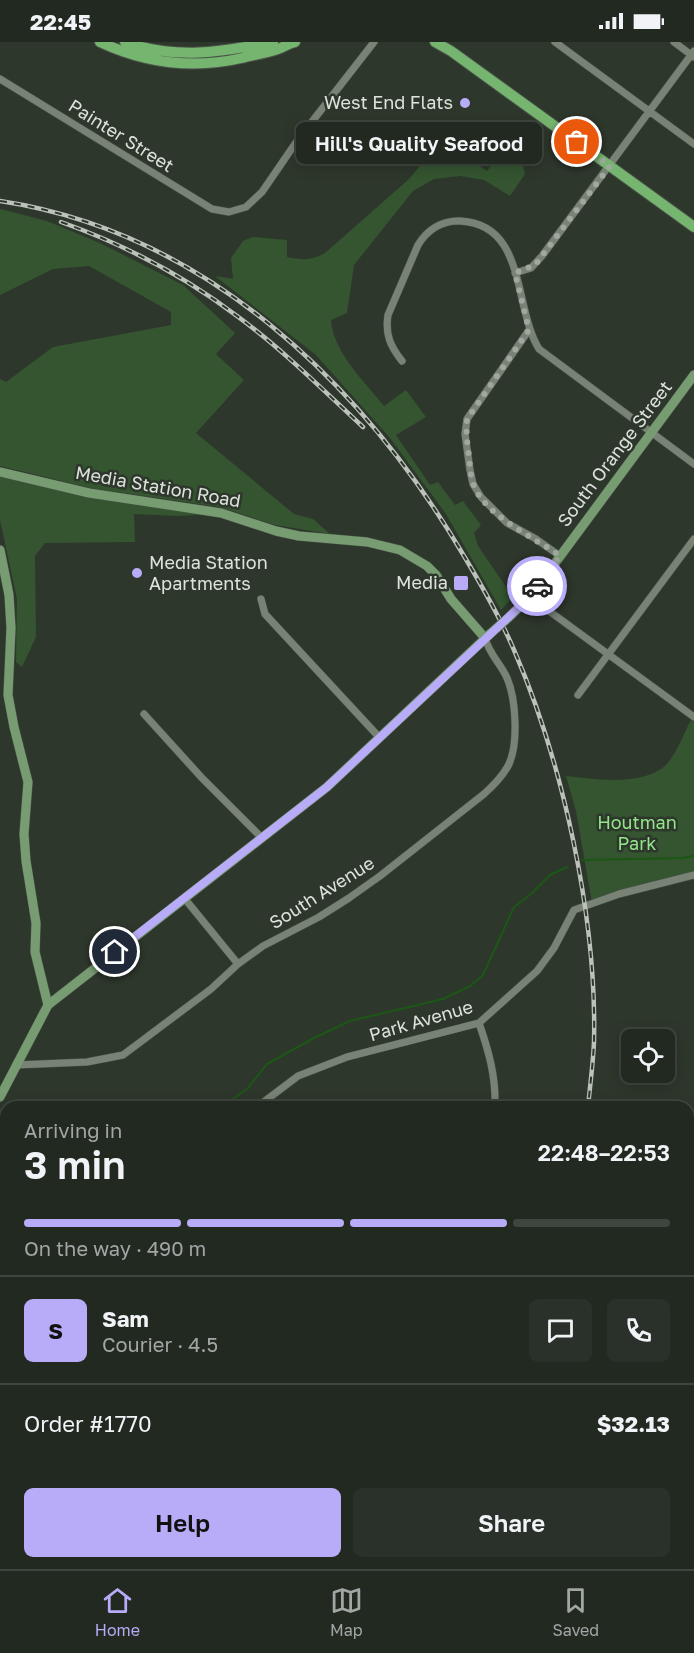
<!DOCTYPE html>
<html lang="en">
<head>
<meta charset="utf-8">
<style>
  :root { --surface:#222921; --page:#2a312a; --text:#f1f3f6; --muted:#a2a6a5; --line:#3f453f; --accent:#b8abf7 }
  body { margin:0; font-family:"Golos Text",sans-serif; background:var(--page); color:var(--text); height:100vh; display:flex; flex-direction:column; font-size:22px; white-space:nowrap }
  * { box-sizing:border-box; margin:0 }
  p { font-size:20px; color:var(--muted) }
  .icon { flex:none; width:33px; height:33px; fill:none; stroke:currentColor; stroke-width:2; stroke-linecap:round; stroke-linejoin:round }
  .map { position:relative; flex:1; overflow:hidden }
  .panel { position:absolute; left:0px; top:1059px; width:694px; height:468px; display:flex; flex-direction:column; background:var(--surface); border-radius:18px 18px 0 0; box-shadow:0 3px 15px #0003,0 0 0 2px var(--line) }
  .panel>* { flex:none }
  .fabs { position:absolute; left:621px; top:987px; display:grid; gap:12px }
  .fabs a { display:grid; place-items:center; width:54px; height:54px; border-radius:9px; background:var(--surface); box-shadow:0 3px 15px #0003,0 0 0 2px var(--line); font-size:30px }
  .pin { position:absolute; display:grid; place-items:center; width:51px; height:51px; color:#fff; margin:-26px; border:3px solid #fff; border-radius:50%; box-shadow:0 2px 6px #0007 }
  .courier { position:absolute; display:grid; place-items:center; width:60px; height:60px; margin:-30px; border:4px solid #b8abf7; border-radius:50%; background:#fff; color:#222; box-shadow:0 2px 8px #0007 }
  .bubble { position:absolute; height:42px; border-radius:9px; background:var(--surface); box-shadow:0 3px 15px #0003,0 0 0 2px var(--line); font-size:20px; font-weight:600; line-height:42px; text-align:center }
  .headline em { font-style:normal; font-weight:600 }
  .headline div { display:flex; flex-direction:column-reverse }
  .headline { display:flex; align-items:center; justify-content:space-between; height:102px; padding:0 24px }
  h1 { font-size:39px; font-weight:600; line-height:45px }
  .bar { display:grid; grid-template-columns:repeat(4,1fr); gap:9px 6px; align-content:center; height:72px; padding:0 24px }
  .bar i { height:8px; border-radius:4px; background:var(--line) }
  .bar .on { background:var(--accent) }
  .bar p { grid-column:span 4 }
  .line { display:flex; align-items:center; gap:15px; padding:0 24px; border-top:2px solid var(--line) }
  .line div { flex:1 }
  .round { display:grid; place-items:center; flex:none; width:63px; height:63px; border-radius:9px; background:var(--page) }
  .cta { display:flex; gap:12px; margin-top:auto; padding:12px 24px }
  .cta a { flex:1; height:69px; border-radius:9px; background:var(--accent); color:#111; font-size:24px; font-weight:600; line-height:69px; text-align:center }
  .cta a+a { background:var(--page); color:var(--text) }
  .status { display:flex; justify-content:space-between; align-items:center; height:42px; padding:0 30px; background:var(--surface); direction:ltr }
  .status svg { height:16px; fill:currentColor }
  .dock { display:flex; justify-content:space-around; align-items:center; height:84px; border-top:2px solid var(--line); background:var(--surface); font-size:16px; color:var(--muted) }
  .dock a { display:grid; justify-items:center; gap:3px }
  .dock .on { color:var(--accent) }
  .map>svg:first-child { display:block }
  .green { fill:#345530 }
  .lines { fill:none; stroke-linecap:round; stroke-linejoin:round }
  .stream { stroke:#1b5715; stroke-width:2 }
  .street-casing { stroke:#4a5249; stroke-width:8 }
  .secondary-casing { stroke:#4a5249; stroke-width:10 }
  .primary-casing { stroke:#4a5249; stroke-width:12 }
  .street { stroke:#788376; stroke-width:7 }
  .secondary { stroke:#779c72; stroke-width:9 }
  .primary { stroke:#76b56f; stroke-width:10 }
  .rail-casing { stroke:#bbc2ba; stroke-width:4.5 }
  .rail { stroke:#2e372c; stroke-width:2; stroke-dasharray:7; stroke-linecap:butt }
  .secondary-bridge-casing { stroke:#4a5249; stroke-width:10; stroke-linecap:butt }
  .secondary-bridge { stroke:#779c72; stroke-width:9 }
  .done { stroke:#a0a79e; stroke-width:6; stroke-dasharray:0 10.8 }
  .route { stroke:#b8abf7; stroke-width:8 }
  .poi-dot { fill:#b8abf7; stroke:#2e372c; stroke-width:2 }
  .labels { text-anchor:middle; stroke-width:5; stroke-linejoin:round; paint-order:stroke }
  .poi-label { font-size:18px; fill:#dde3dc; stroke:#2e372c; text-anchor:end }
  .street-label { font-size:18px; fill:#dde3dc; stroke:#2e372c }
  .park-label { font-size:18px; fill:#94e58a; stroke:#2e372c }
</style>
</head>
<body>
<div class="status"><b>22:45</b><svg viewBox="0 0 49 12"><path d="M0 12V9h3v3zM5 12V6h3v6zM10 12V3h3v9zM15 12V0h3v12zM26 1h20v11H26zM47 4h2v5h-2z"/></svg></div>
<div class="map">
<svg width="694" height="1527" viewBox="0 0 694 1527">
  <rect width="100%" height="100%" fill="#2e372c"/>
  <path class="green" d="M506,103L519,106L525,132L510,154L484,138L460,134L434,137L413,149L354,223L347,271L331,278C333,310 365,340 384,364L406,348L426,375L396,393L430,443L438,440L455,463L463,459L481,483L474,491L478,504L513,555L501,568L446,472L390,396L316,313L215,234L233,237L231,216L243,199L253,195L287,198V215C302,218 311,219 325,211L409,137L425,118L460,110L487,129Z
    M0,167L47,179L102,202L183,243L235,291L216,312L244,338L196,391L294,472L313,477L330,492L275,483L220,465L90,446L0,424V337L6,340L53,305L171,283V270L89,224L53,227L0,253Z
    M0,434L88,454L210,472L177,474L134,472L135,500L45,501L35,514L36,595L22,625L16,620L17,557L0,478Z
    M691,678L694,680V833L592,861L576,769L566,734C595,737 642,745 666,723C677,711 683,693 691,678Z"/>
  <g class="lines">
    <path class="stream" d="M582,818L683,816L694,814
      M222,1065L248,1046L267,1022L314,996L350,979L443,957L470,944L483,933L514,865L531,852L550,833L567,825
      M0,1156L6,1154"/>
    <defs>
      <path id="street" d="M555,0L694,102
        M674,0L694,15
        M0,37L212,167L229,170L246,165L262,150L297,99L374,0
        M515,231L531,226L542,214L694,9
        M529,288L467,377L465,392L470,428L473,442L481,455L507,481L536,497L560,514
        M402,319C390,304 385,292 388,273L418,203C427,188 442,178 460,179C527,182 513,265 539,307L694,422
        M530,555L694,675
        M261,557L265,572L379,695
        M578,653L694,497
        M144,672L202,736L261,795
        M185,857L238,922
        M479,981C489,1010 496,1035 495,1065
        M16,1023L87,1020L123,1013L211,947L238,922L263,904L319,875L349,856L380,834L484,752C493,744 502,735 508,724C519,703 516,657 507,636C501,622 489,612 485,596
        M257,1065L298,1034L347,1015L479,981L537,929L554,906L574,868L619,852L694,833
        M688,1124L694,1123
        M0,1187L6,1182
        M688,1223L694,1222
        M113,1521L114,1527
        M315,1527L317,1521"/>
      <path id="secondary" d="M0,430L89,451L221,471L276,489L299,494L367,500L400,508L427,524L436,533L451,557L485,596
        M0,508L9,553L11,586L8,653L14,685L28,740L24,792L26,819L36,881L35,910L48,963
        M508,576L530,555L694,333
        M0,1055L48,963L327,745L491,591"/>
      <path id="primary" d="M100,0C145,21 194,27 242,16C254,13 266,11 278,7C284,5 289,1 295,0
        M125,0C175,18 222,10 273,0
        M435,0L451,9L694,185"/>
    </defs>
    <use href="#street" class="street-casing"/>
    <use href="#secondary" class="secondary-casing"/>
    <use href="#primary" class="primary-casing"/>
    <use href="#street" class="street"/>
    <use href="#secondary" class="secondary"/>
    <use href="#primary" class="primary"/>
    <defs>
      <path id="rail" d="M0,159C205,190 362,341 464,514C482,544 500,575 514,608C563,721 597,876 594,1000C593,1022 590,1044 588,1065
        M61,180C123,202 184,234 237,274C282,307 322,347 363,385
        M524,1521L525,1527"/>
    </defs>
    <use href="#rail" class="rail-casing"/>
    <use href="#rail" class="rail"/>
    <defs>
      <path id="secondary-bridge" d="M491,591L508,576"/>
    </defs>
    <use href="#secondary-bridge" class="secondary-bridge-casing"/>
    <use href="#secondary-bridge" class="secondary-bridge"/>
  </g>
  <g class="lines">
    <path class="done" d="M537,544L560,514C534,495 483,473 473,441C470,432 470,423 469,414C467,401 466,390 467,377L529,288L515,231L535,223L610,124L577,100"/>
    <path class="route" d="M115,910L327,745L530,555L537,544"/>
  </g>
  <g class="poi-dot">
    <circle cx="465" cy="61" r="6"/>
    <circle cx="137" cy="531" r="6"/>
    <rect x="453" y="533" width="16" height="16" rx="3"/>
  </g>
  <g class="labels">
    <g class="poi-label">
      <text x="453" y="67">West End Flats</text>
      <text x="149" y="527" text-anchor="start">Media Station<tspan x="149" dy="21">Apartments</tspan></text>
      <text x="448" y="547">Media</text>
    </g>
    <g class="street-label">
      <text transform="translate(121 94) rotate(32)" y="6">Painter Street</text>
      <text transform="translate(615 412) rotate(-53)" y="6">South Orange Street</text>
      <text transform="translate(158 445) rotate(10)" y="6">Media Station Road</text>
      <text transform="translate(322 851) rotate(-32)" y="6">South Avenue</text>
      <text transform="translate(421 979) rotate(-16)" y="6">Park Avenue</text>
    </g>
    <g class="park-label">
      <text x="637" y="787">Houtman<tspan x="637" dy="21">Park</tspan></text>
    </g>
  </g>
</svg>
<div class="fabs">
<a><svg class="icon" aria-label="locate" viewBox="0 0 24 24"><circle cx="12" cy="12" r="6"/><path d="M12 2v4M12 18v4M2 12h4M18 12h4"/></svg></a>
</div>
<div class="pin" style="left:577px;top:100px;background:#ea580c"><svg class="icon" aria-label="bag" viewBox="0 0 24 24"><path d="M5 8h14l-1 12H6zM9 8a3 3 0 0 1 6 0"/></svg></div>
<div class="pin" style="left:115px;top:910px;background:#1f2937"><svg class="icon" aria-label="home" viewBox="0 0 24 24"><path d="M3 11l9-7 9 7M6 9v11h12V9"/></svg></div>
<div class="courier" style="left:537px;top:544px"><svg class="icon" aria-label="car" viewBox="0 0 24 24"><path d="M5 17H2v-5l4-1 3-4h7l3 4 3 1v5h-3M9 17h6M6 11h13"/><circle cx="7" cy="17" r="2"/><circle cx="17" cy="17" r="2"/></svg></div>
<div class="bubble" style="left:296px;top:80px;width:246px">Hill's Quality Seafood</div>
<section class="panel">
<div class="headline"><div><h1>3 min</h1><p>Arriving in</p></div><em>22:48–22:53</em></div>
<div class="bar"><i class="on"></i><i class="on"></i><i class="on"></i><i></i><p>On the way · 490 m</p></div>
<div class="line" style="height:108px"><b class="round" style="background:var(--accent);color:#111">S</b><div><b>Sam</b><p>Courier · 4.5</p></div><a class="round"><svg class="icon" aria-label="chat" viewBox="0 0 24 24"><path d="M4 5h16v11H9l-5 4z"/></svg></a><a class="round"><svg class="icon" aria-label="phone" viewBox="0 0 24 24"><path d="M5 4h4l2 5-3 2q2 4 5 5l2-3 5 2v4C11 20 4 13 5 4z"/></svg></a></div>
<div class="line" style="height:78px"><div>Order #1770</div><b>$32.13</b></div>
<div class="cta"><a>Help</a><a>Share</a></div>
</section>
</div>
<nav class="dock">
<a class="on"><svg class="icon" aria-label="home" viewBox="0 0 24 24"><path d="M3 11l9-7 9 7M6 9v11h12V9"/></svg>Home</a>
<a><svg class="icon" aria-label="map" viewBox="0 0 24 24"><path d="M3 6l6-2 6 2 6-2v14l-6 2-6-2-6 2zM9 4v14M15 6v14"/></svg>Map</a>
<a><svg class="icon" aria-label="saved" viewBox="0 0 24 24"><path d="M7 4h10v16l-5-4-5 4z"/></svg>Saved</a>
</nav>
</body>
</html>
